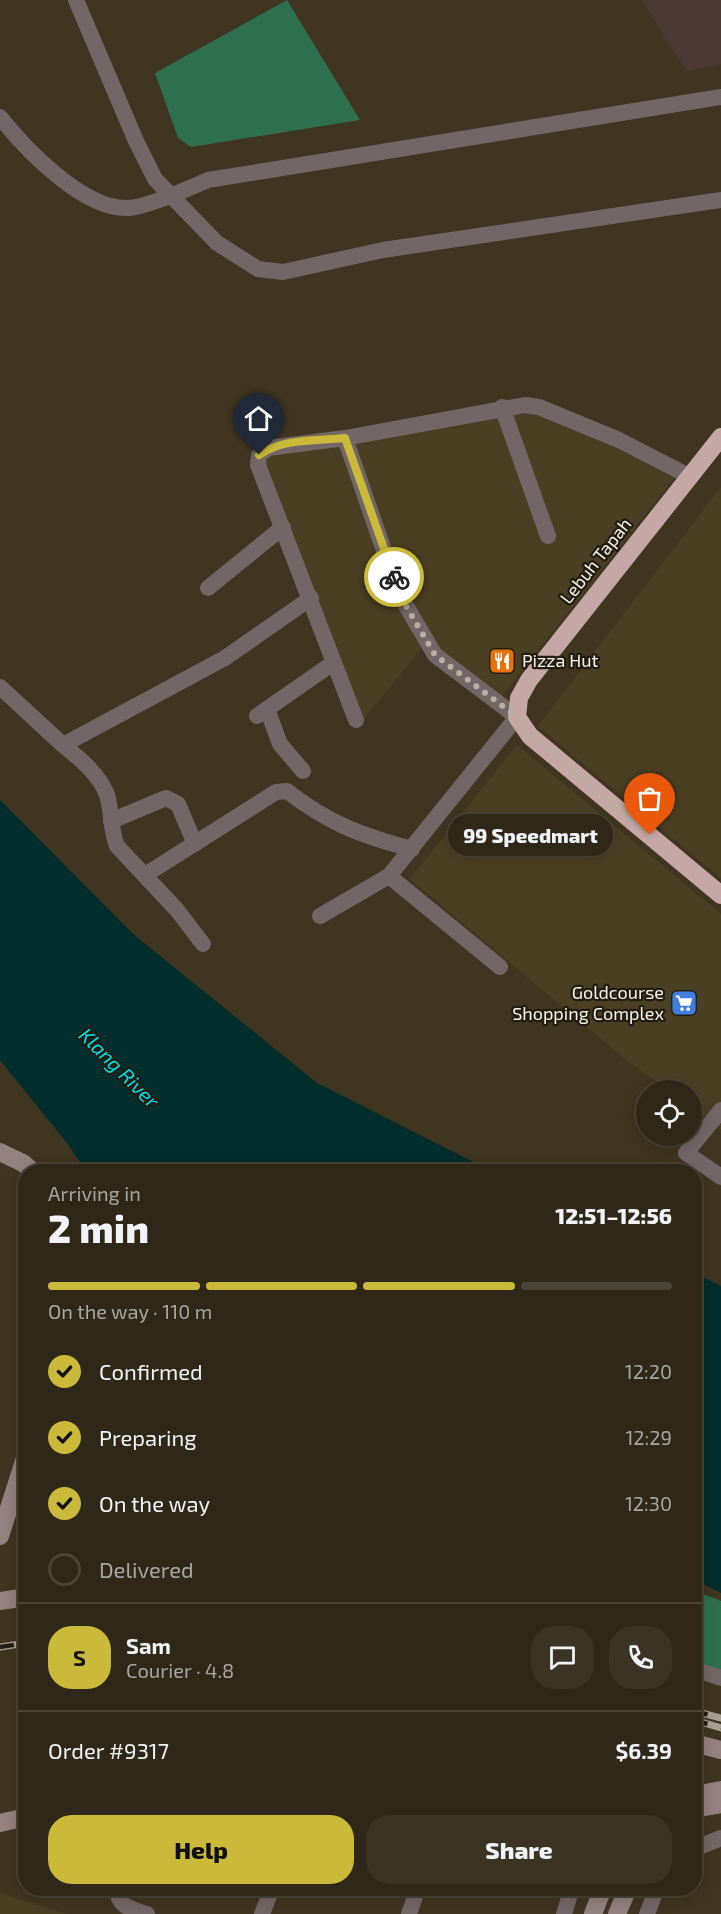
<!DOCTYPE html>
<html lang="en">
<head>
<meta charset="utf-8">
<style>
  :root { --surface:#2f2818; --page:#3b3425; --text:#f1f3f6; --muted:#a7a6a2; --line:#4a4437; --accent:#cbba39 }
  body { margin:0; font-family:"Exo 2",sans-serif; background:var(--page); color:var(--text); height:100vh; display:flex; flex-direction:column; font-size:22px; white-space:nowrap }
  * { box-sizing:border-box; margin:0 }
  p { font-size:20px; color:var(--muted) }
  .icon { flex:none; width:33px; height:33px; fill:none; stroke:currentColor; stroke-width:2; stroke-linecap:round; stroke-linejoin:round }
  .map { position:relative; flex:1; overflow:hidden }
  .sheet { position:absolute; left:18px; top:1164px; width:684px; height:732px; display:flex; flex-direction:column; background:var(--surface); border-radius:24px; box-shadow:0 3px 15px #0003,0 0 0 2px var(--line) }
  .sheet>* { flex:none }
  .tools { position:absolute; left:636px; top:1080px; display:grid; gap:12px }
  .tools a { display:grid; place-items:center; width:66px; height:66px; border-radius:50%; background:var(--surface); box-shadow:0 3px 15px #0003,0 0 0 2px var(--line); font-size:30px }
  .pin { position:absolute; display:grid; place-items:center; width:51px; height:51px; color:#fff; margin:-62px -26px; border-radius:50% 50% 50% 0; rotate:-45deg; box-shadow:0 0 6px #0007 }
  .pin .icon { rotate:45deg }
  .courier { position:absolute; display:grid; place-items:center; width:60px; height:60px; margin:-30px; border:4px solid #cbba39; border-radius:50%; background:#fff; color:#222; box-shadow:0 2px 8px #0007 }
  .bubble { position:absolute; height:42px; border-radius:21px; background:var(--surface); box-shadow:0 3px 15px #0003,0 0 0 2px var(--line); font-size:20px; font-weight:800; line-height:42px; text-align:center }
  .summary em { font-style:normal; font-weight:800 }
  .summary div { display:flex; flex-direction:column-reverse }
  .summary { display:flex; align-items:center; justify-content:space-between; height:102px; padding:0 30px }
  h1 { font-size:39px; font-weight:800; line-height:45px }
  .bar { display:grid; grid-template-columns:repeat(4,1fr); gap:9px 6px; align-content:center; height:72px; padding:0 30px }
  .bar i { height:8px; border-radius:4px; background:var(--line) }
  .bar .active { background:var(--accent) }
  .bar p { grid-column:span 4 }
  .line { display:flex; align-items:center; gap:15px; padding:0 30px; border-top:2px solid var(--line) }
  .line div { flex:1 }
  .round { display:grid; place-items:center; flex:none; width:63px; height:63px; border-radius:24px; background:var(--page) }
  ol { padding:0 30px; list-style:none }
  li { display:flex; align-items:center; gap:18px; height:66px }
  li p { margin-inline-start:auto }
  li .icon { padding:6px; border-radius:50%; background:var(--accent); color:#111; stroke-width:4 }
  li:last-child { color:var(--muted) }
  li i { width:33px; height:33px; border:3px solid var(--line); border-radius:50% }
  .cta { display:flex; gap:12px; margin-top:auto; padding:12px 30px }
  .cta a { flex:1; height:69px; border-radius:24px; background:var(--accent); color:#111; font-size:24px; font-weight:800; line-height:69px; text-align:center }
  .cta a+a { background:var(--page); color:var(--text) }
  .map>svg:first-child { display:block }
  .built { fill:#4b3f23 }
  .industrial { fill:#4d3933 }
  .green { fill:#2d6f4f }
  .water { fill:#022d2d }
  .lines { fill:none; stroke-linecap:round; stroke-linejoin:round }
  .stream { stroke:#022d2d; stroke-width:4.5 }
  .street { stroke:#736666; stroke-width:16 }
  .secondary { stroke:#95817f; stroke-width:18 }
  .highway { stroke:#c5a7a5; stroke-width:18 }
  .rail-casing { stroke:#a8a090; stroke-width:7 }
  .rail { stroke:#221d14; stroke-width:4.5; stroke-dasharray:14; stroke-linecap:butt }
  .done { stroke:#b8b0a1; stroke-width:6; stroke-dasharray:0 10.8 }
  .route { stroke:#cbba39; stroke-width:8 }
  .labels { text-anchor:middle; stroke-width:4.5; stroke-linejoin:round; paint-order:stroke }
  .street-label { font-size:18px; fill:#f9f3e6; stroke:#221d14 }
  .poi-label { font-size:18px; fill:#f9f3e6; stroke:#221d14; text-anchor:start }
  .water-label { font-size:20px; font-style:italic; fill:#02e2e6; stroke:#221d14 }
</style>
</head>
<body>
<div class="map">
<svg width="721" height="1914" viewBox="0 0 721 1914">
  <rect width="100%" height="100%" fill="#3f3520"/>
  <path class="built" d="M527,411L620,446L676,476L501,697L439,649L431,637L362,721L263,458L270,453Z
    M721,487V878L538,726Z
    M517,745L721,914V1130L692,1108V1090H668L625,1059L410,879Z
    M0,1893L66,1914H0Z"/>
  <path class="industrial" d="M642,0H721V64L686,71Z"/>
  <path class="green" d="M287,0L360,120L191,147L178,138L155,73Z
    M694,1590L721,1601V1671L695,1661Z"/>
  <path class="water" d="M0,800L133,934L317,1083L491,1171H86L67,1143L0,1060Z
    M694,1273L721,1286V1593L695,1580Z"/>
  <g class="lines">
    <path class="stream" d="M22,1581L26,1571"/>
    <path class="street" d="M76,0L136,141L155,179L217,243L258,269L283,272L383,250L721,200
      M0,117C26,150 85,211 129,208C147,207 190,188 208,180L721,97
      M502,407L548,536
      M208,588L283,527
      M0,687L63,745L225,658L311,598
      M267,709L280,744L303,771
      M257,716L333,663
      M356,720L258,465L259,455L268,448L345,438L525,405L539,407L619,440L689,476
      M63,745C78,757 100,775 107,795C112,811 110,829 117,846L177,910L203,944
      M111,821L166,798L178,804L195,844
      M145,875L276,792L287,791C328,823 362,836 412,849
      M389,876L500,967
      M320,916L389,876L517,717L435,655L399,594L345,438
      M721,1110L686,1153L721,1177
      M694,1669L721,1678
      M694,1849L721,1838
      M117,1888C117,1907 132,1909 147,1914
      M262,1914L272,1888
      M409,1914L418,1888
      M564,1914L572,1888
      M647,1914L657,1888"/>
    <path class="secondary" d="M0,1152L23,1163L33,1172
      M0,1536L26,1455
      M0,1601L26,1597
      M694,1743L721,1750
      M694,1795L721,1790
      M694,1809L721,1804
      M0,1823L26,1817
      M593,1914L603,1888
      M617,1914L628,1888"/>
    <path class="highway" d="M721,437L529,680L519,698L517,717L530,736L721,895"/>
    <defs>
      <path id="rail" d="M0,1647L26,1643
        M694,1711L721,1718
        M694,1720L721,1728"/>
    </defs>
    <use href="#rail" class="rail-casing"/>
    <use href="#rail" class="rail"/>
  </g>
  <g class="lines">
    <path class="done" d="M394,577L399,594L435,655L517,717L531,736L650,835"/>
    <path class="route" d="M259,455C282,438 317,441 345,438L394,577"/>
  </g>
  <defs>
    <symbol id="restaurant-square" viewBox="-11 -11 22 22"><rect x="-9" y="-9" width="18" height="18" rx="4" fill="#e8710a" stroke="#221d14"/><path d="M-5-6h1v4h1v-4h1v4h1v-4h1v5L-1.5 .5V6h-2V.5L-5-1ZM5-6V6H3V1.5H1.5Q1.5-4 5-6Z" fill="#fff"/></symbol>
    <symbol id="supermarket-square" viewBox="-11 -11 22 22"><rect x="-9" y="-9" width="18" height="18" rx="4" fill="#3f7fe0" stroke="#221d14"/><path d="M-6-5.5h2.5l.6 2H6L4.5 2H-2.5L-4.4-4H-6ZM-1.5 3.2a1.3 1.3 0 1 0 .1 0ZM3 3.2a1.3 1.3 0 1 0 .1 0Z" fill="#fff"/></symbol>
  </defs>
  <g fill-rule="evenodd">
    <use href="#restaurant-square" x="487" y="646" width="30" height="30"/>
    <use href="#supermarket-square" x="669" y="988" width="30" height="30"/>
  </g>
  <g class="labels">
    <g class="street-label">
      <text transform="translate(596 561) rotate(-52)" y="6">Lebuh Tapah</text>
    </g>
    <g class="poi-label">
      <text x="522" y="667">Pizza Hut</text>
      <text x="664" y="999" text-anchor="end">Goldcourse<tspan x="664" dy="21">Shopping Complex</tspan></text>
    </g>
    <g class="water-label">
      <text transform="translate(119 1068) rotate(45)" y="7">Klang River</text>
    </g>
  </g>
</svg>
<div class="tools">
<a><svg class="icon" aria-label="locate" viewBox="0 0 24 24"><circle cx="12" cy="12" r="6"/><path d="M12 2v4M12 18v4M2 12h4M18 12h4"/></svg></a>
</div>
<div class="pin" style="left:650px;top:835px;background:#ea580c"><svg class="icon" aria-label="bag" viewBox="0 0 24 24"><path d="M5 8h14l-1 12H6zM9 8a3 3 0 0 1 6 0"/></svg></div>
<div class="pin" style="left:259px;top:455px;background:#1f2937"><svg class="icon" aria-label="home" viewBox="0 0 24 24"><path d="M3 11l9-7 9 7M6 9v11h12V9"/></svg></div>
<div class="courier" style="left:394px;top:577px"><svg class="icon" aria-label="bike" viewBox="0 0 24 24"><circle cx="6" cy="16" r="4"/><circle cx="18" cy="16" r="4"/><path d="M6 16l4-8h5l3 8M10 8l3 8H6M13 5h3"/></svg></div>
<div class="bubble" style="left:448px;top:814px;width:165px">99 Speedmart</div>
<section class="sheet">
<div class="summary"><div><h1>2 min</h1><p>Arriving in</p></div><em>12:51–12:56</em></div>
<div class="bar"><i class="active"></i><i class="active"></i><i class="active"></i><i></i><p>On the way · 110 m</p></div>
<ol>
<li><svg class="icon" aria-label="check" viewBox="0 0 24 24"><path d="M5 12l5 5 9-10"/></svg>Confirmed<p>12:20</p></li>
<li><svg class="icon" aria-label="check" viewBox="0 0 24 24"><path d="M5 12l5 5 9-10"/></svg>Preparing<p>12:29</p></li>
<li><svg class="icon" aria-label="check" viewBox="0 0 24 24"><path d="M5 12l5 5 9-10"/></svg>On the way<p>12:30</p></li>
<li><i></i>Delivered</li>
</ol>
<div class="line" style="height:108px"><b class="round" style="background:var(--accent);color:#111">S</b><div><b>Sam</b><p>Courier · 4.8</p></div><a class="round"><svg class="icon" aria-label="chat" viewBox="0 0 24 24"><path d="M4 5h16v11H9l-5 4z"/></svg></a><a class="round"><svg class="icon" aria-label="phone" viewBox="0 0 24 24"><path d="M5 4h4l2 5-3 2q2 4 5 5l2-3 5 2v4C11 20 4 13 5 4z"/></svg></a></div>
<div class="line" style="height:78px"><div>Order #9317</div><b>$6.39</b></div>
<div class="cta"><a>Help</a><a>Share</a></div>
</section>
</div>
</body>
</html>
